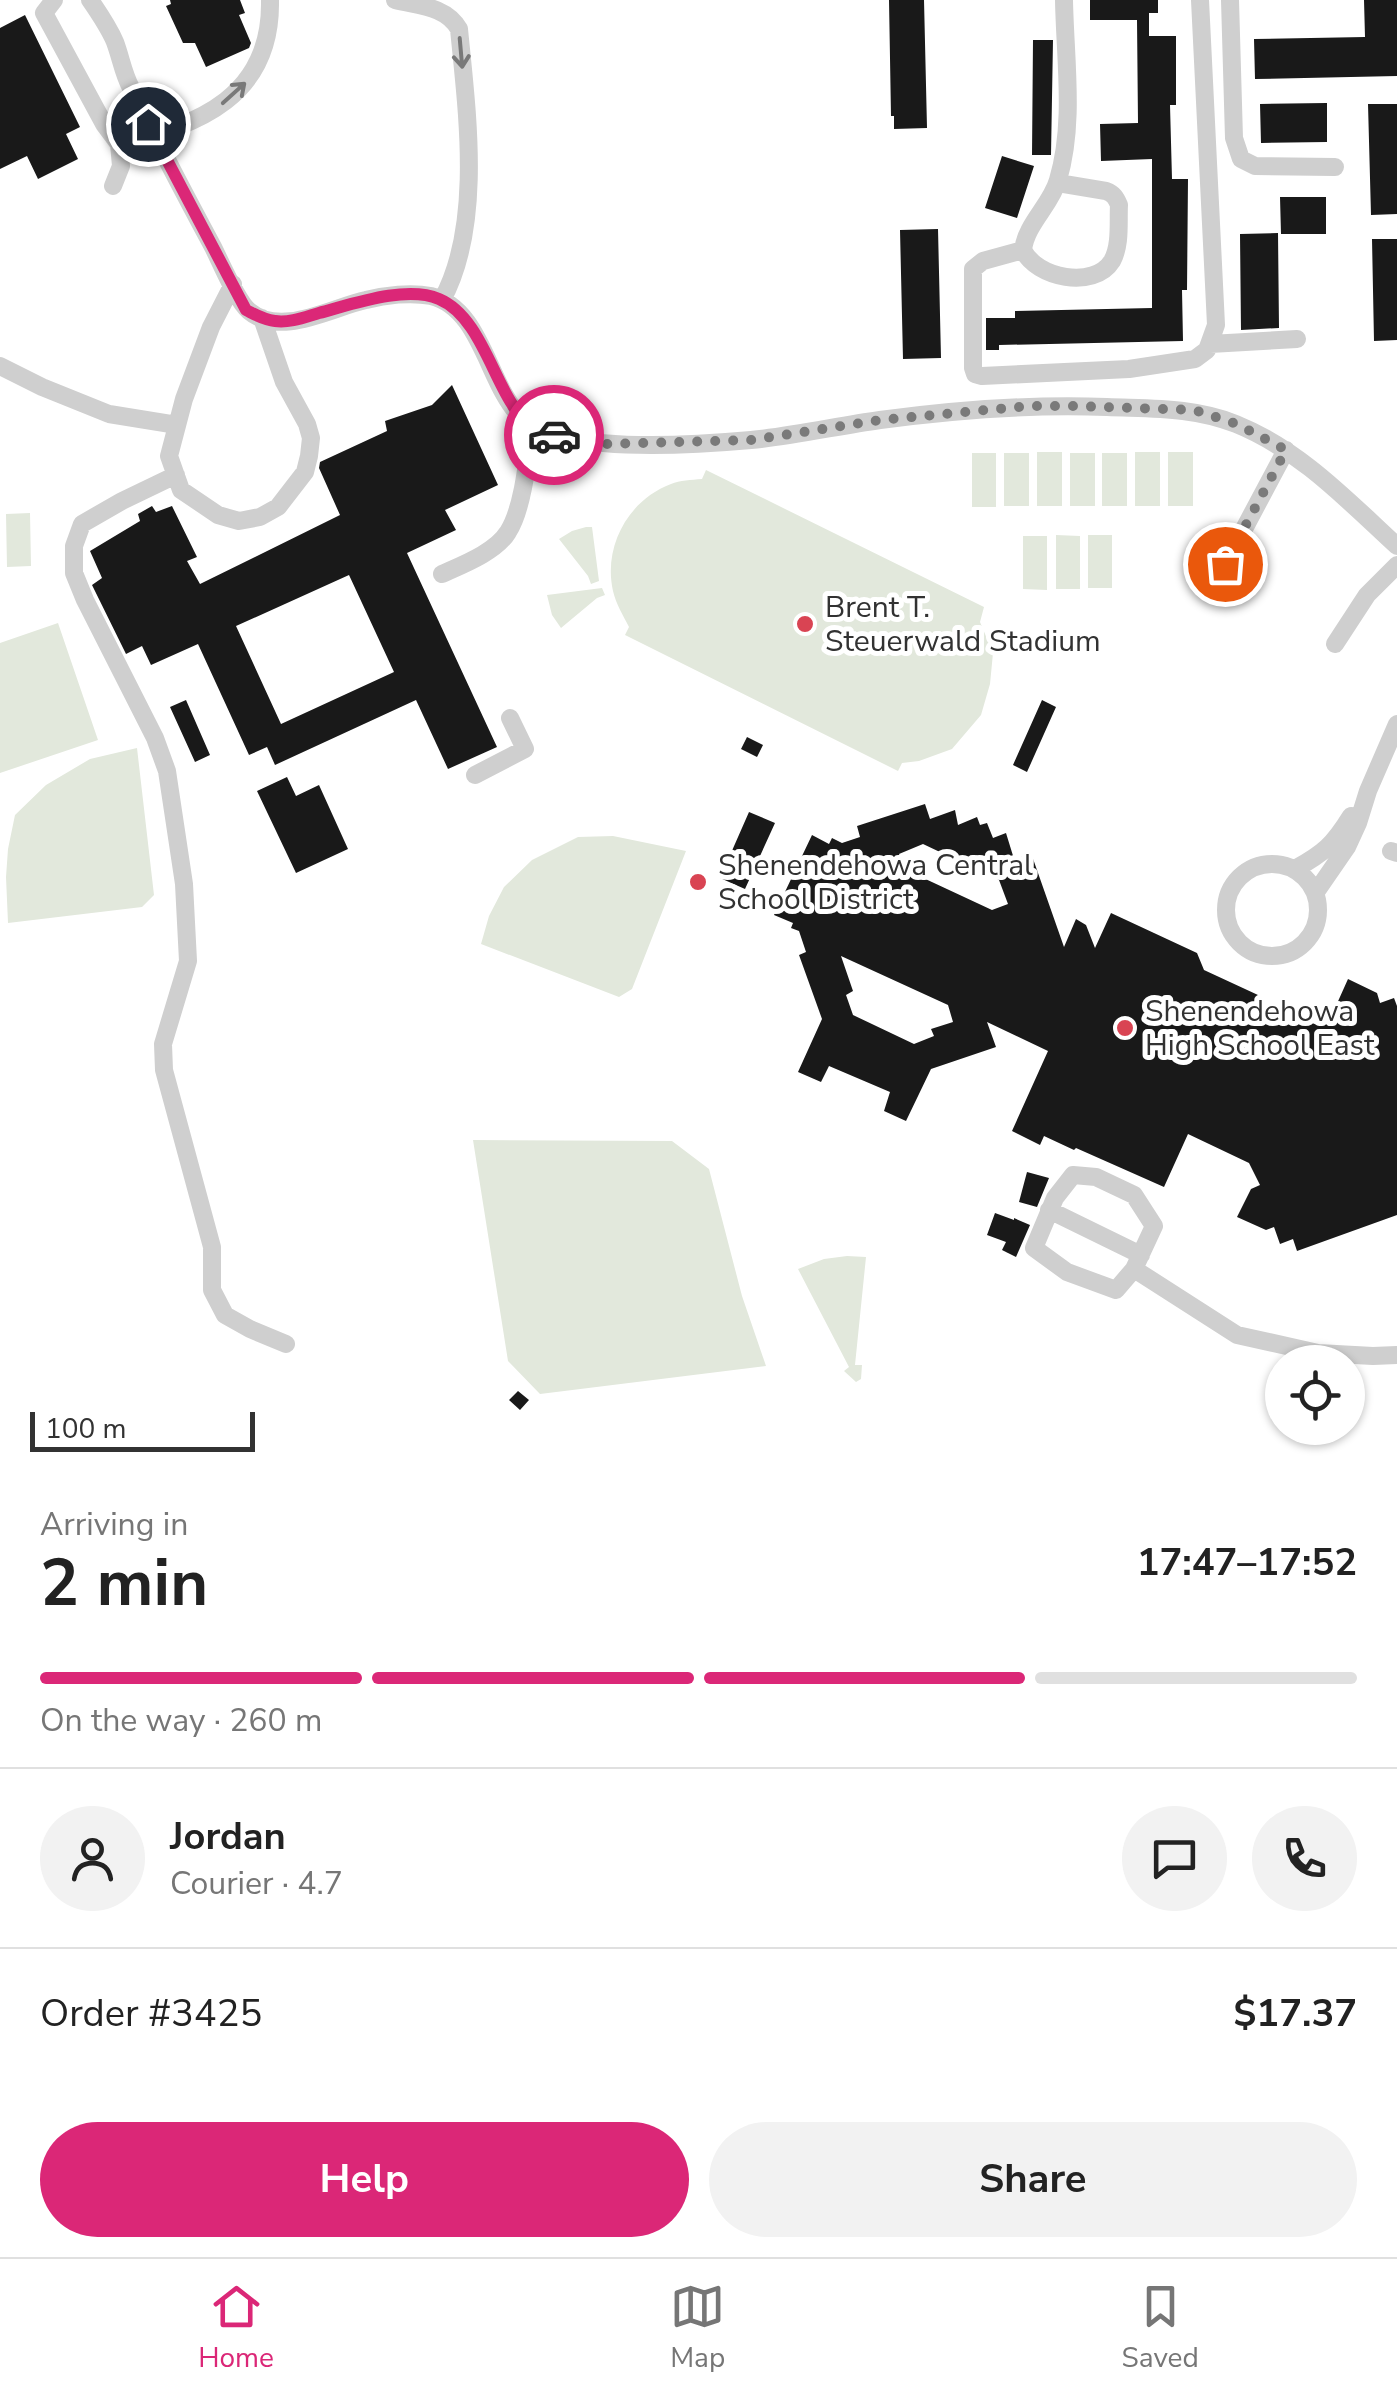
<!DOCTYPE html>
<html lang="en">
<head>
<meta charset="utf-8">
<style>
  :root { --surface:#fff; --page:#f2f2f2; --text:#222; --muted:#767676; --line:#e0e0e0; --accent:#db2777 }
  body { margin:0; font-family:"Nunito Sans",sans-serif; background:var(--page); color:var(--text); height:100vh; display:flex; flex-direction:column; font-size:38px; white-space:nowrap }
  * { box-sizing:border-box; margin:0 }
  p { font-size:32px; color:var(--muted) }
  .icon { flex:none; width:55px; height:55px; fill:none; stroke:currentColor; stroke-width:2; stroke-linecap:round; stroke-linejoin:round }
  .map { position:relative; height:1477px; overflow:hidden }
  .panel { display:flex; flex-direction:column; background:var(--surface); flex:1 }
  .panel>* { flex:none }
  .controls { position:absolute; left:1265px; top:1345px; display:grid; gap:20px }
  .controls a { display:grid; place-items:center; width:100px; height:100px; border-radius:50%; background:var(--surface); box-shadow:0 2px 8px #0004; font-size:50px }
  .scale { position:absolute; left:30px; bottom:25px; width:225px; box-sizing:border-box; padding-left:10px; border:5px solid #323232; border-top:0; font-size:28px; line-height:35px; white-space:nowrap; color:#323232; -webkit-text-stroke:8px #fff; paint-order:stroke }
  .pin { position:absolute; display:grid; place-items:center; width:85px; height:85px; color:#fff; margin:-42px; border:5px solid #fff; border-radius:50%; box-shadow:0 2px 10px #0007 }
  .courier { position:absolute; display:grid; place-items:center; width:100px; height:100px; margin:-50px; border:8px solid #db2777; border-radius:50%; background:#fff; color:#222; box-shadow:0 2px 12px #0007 }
  .overview em { font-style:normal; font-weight:700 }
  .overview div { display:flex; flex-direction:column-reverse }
  .overview { display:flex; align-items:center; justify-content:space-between; height:170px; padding:0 40px }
  h1 { font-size:65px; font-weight:700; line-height:75px }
  .bar { display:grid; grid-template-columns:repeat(4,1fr); gap:15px 10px; align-content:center; height:120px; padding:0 40px }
  .bar i { height:12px; border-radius:8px; background:var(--line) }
  .bar .selected { background:var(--accent) }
  .bar p { grid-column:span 4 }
  .line { display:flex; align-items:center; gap:25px; padding:0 40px; border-top:2px solid var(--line) }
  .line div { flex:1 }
  .round { display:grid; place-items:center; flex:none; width:105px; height:105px; border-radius:52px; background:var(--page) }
  .button { display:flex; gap:20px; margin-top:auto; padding:20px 40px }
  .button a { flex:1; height:115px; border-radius:60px; background:var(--accent); color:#fff; font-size:40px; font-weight:700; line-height:115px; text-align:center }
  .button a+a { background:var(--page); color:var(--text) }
  .tabs { display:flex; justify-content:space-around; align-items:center; height:140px; border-top:2px solid var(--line); background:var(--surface); font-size:28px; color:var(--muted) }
  .tabs a { display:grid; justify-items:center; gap:5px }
  .tabs .selected { color:var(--accent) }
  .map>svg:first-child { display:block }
  .green { fill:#e2e8dc }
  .building { fill:#191919; fill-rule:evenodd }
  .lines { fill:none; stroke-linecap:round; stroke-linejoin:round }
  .minor { stroke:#cfcfcf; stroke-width:18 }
  .oneway { stroke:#797979 }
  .done { stroke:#7a7a7a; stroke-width:10; stroke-dasharray:0 18 }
  .route { stroke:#db2777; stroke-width:12 }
  .poi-dot { fill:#d94453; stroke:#fff; stroke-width:4 }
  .labels { text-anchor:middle; stroke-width:10; stroke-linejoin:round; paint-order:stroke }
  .poi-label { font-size:30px; fill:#323232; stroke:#fff; text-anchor:start }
</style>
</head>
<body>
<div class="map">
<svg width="1397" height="1477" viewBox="0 0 1397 1477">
  <rect width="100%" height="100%" fill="#fff"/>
  <path class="green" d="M1062,452V506H1037V452Z
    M1160,452V506H1135V452Z
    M1168,452H1193V506H1168Z
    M996,453V507H972V453Z
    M1004,453H1029V506H1004Z
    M1070,453H1095V506H1070Z
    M1102,453H1127V506H1102Z
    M706,470L984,607L980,622L993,653L990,684L981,715L952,749L919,761L902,763L898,771L625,635L629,627C623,615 616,604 613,591C603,547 628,500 671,484C680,480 691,480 702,479Z
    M30,513L31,566L7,567L6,514Z
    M586,527H592L599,581L591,584L588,576L559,539L572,531Z
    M1056,535L1080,536V589H1056Z
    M1088,535H1112V588H1088Z
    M1023,536H1047V590L1023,589Z
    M602,588L605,595L597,598L561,628L552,615L547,595Z
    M58,623L98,740L0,773V643Z
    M137,748L154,895L142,907L8,923L6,877L8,849L15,815L46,785L90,759Z
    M613,836L686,851L632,989L619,997L481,944L489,916L504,887L532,860L578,837Z
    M473,1140L672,1141L709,1169L742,1296L766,1366L540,1394L508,1361Z
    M847,1256L866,1257L855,1365H862L861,1379L856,1382L844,1371L849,1367L798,1269L824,1259Z"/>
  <path class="building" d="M170,0H240L245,13L239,15L251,43L249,48L206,67L195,43H183L166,6L171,4Z
    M889,0H924L927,128L894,129V116H891Z
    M1090,0H1158V13H1149V36H1176V105H1170L1172,179H1188L1187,290H1182L1183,341L999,345V350H986V318H1015V311L1152,308V159L1101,161L1100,124L1138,123L1137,20H1090Z
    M1364,0H1397V76L1255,79L1254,39L1365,37Z
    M25,15L80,127L66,134L78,159L38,179L27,156L0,169V28Z
    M1033,40H1053L1051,155H1032Z
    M1327,103V142L1261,143L1260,104Z
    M1368,104H1397V214L1371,215Z
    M1002,156L1034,166L1017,218L985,208Z
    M1280,197H1326V234H1281Z
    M938,229L941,358L903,359L900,230Z
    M1278,233L1279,328L1241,330L1240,234Z
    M1372,239H1397V340L1374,341Z
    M452,385L498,485L445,510L456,530L407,553L497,747L448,769L416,700L275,765L267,747L249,755L198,644L151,665L142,646L126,654L92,585L102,578L90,551L140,521L138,514L152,506L156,512L172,506L197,557L187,561L200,584L340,515L319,468L320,462L387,431L385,421L432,405ZM349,575L394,672L281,724L236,626Z
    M186,700L210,755L195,762L170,707Z
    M1042,700L1056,707L1027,772L1013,765Z
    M747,737L763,745L757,757L741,749Z
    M287,777L296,796L319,785L348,849L296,873L257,791Z
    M925,804L930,819L955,810L958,825L977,817L980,825L987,823L993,838L1006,833L1014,859L1031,853L1064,947L1076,919L1086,925L1095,948L1111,913L1197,953L1204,970L1258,995L1264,1003L1317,1025L1339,1017L1335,1008L1348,979L1377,993L1380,1003L1394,998L1397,1006V1215L1297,1251L1293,1239L1280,1244L1274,1227L1266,1230L1237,1217L1251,1189L1260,1185L1249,1163L1188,1134L1164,1187L1076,1148L1074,1150L1044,1136L1040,1145L1012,1131L1048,1051L987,1022L996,1047L931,1069L906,1121L884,1111L890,1092L829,1066L821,1082L798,1072L822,1019L799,955L806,952L799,931L791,928L793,923L774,915L812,835L829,844L832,838L842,843L860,837L857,826ZM923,844L999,880L1008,904L992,910L904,869L899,854ZM841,956L948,1005L953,1022L931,1029L934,1036L914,1044L853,1015L846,995L853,991Z
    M749,812L775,823L745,889L720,878Z
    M1027,1172L1049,1178L1037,1207L1019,1202Z
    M995,1213L1014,1220V1218L1030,1225L1016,1257L1002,1250L1006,1242L987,1235Z
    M518,1391L529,1400L520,1410L509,1400Z"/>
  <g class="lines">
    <path class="minor" d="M54,0L44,13L104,124L119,144L121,166L113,186
      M90,0C99,13 109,28 115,42C121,58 123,73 131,88C157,142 185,195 213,247C221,263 237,301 249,311C281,338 332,307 366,300C385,295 411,292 431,296C482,308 488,386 521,417C528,424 554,436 564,438C620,449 695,445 751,440C794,436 837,426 880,420C955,410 1032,404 1107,407C1152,409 1193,407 1236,424C1300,450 1347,500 1397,546
      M395,0C419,6 446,6 459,29C467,112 483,225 442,300
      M1230,0L1234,138L1241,159L1255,166L1335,167
      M119,144C200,125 272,96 270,0
      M1058,183L1106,191C1114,194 1116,198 1119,205C1118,222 1121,245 1112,261C1094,290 1036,278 1023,250C1026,224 1051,205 1058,180C1075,123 1065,59 1064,0
      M1023,250L983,261L973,269V368L975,374L982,376L1129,369L1195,359L1207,350L1216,325L1200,0
      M233,284L211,327L184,399L169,456L181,490L218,515L239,521L260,517L278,507L305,472L309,456L311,438L307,424L284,382L262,318
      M1210,344L1297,339
      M0,366L42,387L109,414L177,425
      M176,475L122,501L82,524L74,546V573L85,600L155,738L167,771L184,884L188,961L163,1044L164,1070L212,1247V1290L225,1315L250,1329L286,1344
      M442,574C462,565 496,552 508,532C524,507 528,454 532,424
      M1210,593L1286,450
      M1335,644L1367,595L1397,565
      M475,775L525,749L510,718
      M1391,851L1397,853
      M1226 910a46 46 0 1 1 92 0a46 46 0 1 1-92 0Z
      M1295,869C1324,853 1333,845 1351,816
      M1316,892L1347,847L1358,823L1368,791L1397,724
      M1073,1175L1096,1177L1134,1195L1154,1226L1134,1269L1116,1290L1067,1272L1034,1248L1055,1198Z
      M1049,1210L1141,1255
      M1134,1269L1237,1335L1318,1353L1373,1356L1397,1355"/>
  </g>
  <defs><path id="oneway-shaft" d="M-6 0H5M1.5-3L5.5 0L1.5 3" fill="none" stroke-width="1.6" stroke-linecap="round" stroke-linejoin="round" transform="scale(2.5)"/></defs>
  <g class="oneway">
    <use href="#oneway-shaft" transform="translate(461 53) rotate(85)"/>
    <use href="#oneway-shaft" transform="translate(234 93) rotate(-42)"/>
  </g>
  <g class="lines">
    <path class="done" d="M554,435L607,444L752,440L881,420L1029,406H1073L1194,410L1237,424L1286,450L1225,564"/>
    <path class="route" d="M148,124L246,310C256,315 264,320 275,321C290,323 305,317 319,313C353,304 406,285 439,299C477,315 491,372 512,404C515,409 517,414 521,417C529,425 544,430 554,435"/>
  </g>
  <g class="poi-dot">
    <circle cx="805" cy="624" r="10"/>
    <circle cx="698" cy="882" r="10"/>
    <circle cx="1125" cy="1028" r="10"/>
  </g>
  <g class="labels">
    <g class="poi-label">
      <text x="825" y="617">Brent T.<tspan x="825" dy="34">Steuerwald Stadium</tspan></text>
      <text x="718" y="875">Shenendehowa Central<tspan x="718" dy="34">School District</tspan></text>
      <text x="1145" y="1021">Shenendehowa<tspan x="1145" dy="34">High School East</tspan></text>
    </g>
  </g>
</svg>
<div class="controls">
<a><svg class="icon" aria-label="locate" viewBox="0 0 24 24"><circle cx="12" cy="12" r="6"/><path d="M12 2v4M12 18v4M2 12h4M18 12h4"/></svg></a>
</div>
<div class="scale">100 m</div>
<div class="pin" style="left:1225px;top:564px;background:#ea580c"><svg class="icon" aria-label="bag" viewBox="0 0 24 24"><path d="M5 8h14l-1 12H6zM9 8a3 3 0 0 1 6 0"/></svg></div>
<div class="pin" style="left:148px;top:124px;background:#1f2937"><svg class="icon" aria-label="home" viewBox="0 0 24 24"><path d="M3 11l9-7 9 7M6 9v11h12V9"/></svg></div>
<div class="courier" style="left:554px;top:435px"><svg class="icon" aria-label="car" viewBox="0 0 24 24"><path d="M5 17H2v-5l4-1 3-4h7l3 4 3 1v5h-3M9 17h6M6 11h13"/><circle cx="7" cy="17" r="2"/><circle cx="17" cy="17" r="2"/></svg></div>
</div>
<section class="panel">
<div class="overview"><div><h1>2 min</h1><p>Arriving in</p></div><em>17:47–17:52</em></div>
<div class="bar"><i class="selected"></i><i class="selected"></i><i class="selected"></i><i></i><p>On the way · 260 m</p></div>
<div class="line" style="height:180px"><a class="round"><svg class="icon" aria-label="person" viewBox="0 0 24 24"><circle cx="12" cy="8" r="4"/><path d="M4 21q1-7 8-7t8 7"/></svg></a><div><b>Jordan</b><p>Courier · 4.7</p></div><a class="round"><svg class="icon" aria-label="chat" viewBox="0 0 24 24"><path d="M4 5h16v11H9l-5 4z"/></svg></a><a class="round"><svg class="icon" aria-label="phone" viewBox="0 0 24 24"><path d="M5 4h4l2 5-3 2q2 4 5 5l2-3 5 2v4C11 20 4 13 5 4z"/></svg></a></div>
<div class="line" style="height:130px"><div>Order #3425</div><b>$17.37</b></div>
<div class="button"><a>Help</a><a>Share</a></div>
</section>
<nav class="tabs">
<a class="selected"><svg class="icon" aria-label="home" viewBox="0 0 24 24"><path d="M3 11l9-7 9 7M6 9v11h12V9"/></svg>Home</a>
<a><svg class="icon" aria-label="map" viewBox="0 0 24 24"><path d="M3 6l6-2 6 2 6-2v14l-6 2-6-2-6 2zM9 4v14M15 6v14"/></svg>Map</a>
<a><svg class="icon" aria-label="saved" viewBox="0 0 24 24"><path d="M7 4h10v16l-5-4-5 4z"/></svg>Saved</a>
</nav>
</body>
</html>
